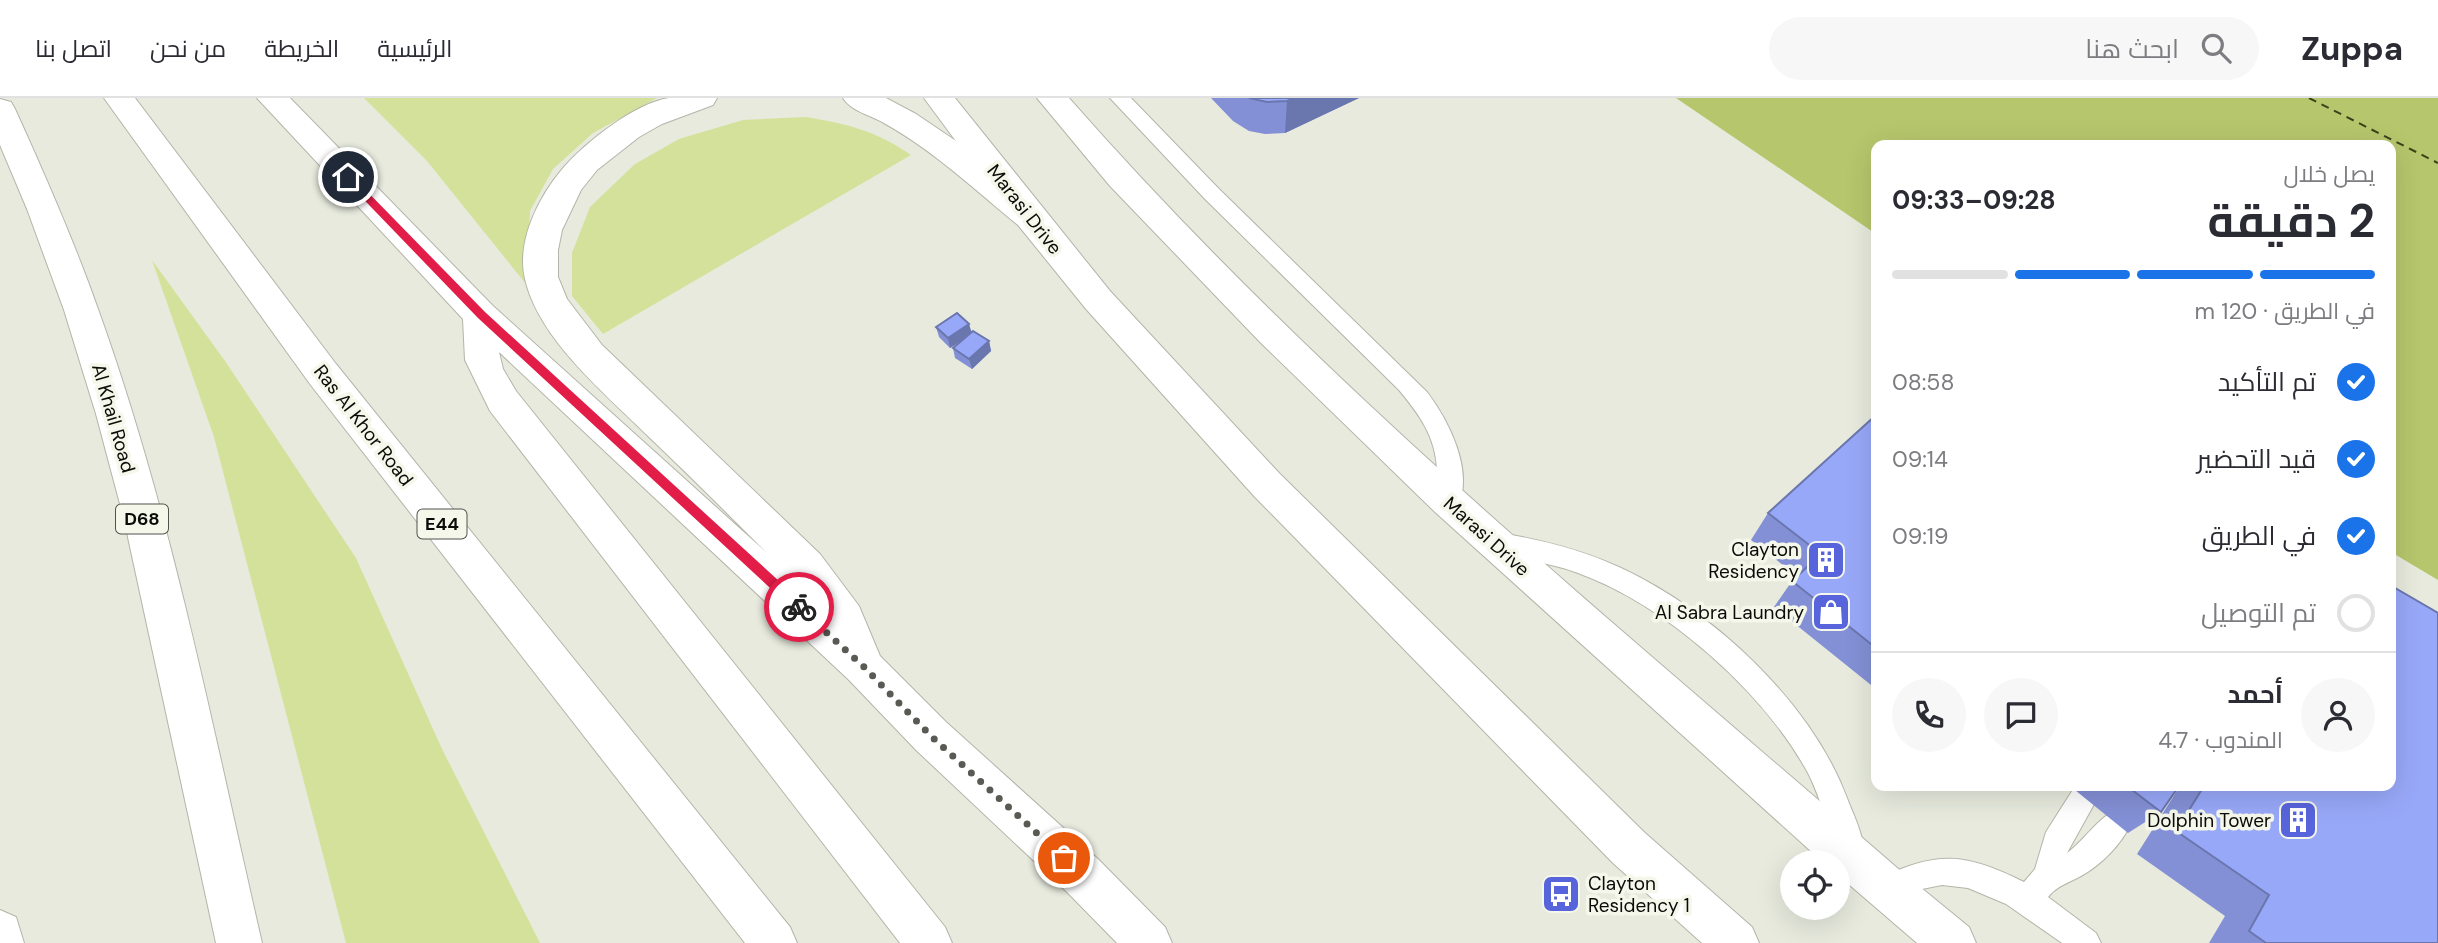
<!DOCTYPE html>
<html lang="ar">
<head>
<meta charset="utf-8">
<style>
  :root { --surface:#fff; --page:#f7f7f7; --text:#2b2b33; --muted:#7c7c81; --line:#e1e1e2; --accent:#1a73e8 }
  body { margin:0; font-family:"DM Sans",Cairo,sans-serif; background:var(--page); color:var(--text); direction:rtl; height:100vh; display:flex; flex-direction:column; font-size:26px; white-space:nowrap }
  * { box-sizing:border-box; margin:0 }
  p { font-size:23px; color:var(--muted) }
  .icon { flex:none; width:38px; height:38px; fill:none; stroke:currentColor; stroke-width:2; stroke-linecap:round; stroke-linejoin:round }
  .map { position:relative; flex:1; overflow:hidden; direction:ltr }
  .sheet { position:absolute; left:1871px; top:42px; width:525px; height:651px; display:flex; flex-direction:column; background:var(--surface); border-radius:14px; box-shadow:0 7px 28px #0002; direction:rtl }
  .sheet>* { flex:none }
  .fabs { position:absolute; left:1780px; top:752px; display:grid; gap:14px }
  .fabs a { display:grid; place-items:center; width:70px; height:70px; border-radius:50%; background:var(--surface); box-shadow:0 7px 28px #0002; font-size:35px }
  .pin { position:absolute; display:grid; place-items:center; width:60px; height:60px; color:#fff; margin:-30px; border:4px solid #fff; border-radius:50%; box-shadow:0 2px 7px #0007 }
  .courier { position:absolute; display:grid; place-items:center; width:70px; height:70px; margin:-35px; border:5px solid #e11d48; border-radius:50%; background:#fff; color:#222; box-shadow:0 2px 9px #0007 }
  .headline em { font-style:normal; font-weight:700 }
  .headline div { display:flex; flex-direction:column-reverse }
  .headline { display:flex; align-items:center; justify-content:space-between; height:119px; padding:0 21px }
  h1 { font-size:46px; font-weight:700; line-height:52px }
  .bar { display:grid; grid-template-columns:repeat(4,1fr); gap:10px 7px; align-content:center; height:84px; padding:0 21px }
  .bar i { height:9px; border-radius:5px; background:var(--line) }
  .bar .selected { background:var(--accent) }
  .bar p { grid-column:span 4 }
  .line { display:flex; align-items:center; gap:18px; padding:0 21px; border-top:2px solid var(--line) }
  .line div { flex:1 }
  .round { display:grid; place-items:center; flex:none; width:74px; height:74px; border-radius:37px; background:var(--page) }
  ol { padding:0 21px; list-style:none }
  li { display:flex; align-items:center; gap:21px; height:77px }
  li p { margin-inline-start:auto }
  li .icon { padding:7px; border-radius:50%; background:var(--accent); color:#fff; stroke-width:4 }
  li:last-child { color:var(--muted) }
  li i { width:38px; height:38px; border:4px solid var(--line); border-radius:50% }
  header { display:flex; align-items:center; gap:42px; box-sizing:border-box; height:98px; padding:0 35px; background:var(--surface); border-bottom:2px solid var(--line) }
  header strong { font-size:33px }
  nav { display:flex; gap:38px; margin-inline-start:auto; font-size:24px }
  .search { width:490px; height:63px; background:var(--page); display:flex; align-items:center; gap:18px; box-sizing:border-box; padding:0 24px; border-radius:38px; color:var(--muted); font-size:26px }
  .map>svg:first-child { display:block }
  .green { fill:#d3e19a }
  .water { fill:#b6c66c }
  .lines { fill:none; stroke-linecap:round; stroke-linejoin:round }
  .ferry { stroke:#3b411b; stroke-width:2; stroke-dasharray:8 6; stroke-linecap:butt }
  .service-casing { stroke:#b2b5a8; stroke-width:2 }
  .tertiary-casing { stroke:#b2b5a8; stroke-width:2 }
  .motorway-casing { stroke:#b2b5a8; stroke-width:2 }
  .service { fill:#fff; fill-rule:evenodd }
  .tertiary { fill:#fff; fill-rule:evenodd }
  .motorway { fill:#fff; fill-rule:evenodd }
  .wall { fill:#8390d5 }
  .shaded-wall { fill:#6a76ae }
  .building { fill:#98a8f8; stroke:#6a76ae; stroke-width:2 }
  .route { fill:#e11d48 }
  .done { stroke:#585a53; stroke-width:7; stroke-dasharray:0 12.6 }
  .labels { text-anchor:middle; stroke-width:7; stroke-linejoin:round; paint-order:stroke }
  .shield { fill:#f4f7ea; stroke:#51524c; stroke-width:2 }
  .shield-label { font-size:18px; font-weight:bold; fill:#0b0c08 }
  .street-label { font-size:19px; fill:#0b0c08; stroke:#f4f7ea }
  .poi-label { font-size:19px; fill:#0b0c08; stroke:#f4f7ea; text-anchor:end }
</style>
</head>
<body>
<header>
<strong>Zuppa</strong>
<div class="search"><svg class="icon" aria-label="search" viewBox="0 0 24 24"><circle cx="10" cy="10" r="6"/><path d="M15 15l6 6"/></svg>ابحث هنا</div>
<nav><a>الرئيسية</a><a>الخريطة</a><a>من نحن</a><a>اتصل بنا</a></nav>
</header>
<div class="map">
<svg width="2438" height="845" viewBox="0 0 2438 845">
  <rect width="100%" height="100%" fill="#e7eadd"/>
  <path class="green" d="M364,0H657L593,35L553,71L530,113L526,186L427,63Z
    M806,19C847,26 877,33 911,57L603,236L572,198V155L590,109L635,66L679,41L743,22Z
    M152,162L225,263L356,460L442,651L540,845H346L214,339Z"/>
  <path class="water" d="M1676,0H2438V482L2391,454L2390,47H1876V136Z"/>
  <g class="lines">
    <path class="ferry" d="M2309,0L2438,65"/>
    <defs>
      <path id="service" d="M1110,0H1131L1219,91L1427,294C1449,323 1475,374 1457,410L1448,413L1439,410C1434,399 1437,384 1437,372C1436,339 1419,316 1399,292L1205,101Z
        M1494,434C1538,441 1580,451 1621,470C1713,513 1811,604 1847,700C1854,719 1869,746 1861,765L1851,769L1841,765C1828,735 1823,704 1808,675C1763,593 1666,507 1578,475C1548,463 1515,462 1485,451L1482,444L1485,437Z
        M2079,688L2094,690L2098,699L2067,755C2085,742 2098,719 2117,712L2127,715L2131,725C2122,746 2101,767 2081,778C2068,785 2057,788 2048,799L2096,835L2101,845H2062L2006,806L1968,790L1942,787L1917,792L1887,805L1877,801L1873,791L1877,781C1938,753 1963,754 2024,784L2035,771L2046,734L2074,690Z"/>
      <path id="tertiary" d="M924,0H955L1110,193L1280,376L1645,735L1752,829L1759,845H1702L1613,765L1254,398L1086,211L1018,127Z
        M1037,0H1069C1320,286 1617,527 1903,775L1969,829L1976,845H1917L1838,777V765H1824L1435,414L1260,244L1110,88Z"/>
      <path id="motorway" d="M104,0H135L336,266L790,829L797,845H745L310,286Z
        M257,0H290L493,208L767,455C728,416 689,377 649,339C607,297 539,242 525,181C516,143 539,98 564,69C586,44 635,5 669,0C685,0 702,0 717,0L713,7L662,26L639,39L597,72L581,92L562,132L558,152V179L567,201L602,247L820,456L859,508L880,558L946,624L1099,762L1165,829L1172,845H1117L1067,794L916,652L849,582L499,254L503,271L516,293L945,829L952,845H900L490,313L465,262L463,221Z
        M843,0H886L916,16L959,45L1042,111L1046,119L1042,127L1030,131L1018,127C975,92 933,52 884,25C870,17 851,13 843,0Z
        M0,1L11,4L15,11C45,77 74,143 98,211C172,416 213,633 262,845H216L124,421L96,316L64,212L27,111L0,47Z
        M0,812L16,819L24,845H0Z"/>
    </defs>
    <use href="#service" class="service-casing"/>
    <use href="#tertiary" class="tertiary-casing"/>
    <use href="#motorway" class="motorway-casing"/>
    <use href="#service" class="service"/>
    <use href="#tertiary" class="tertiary"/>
    <use href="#motorway" class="motorway"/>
  </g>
  <path class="wall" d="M1211,0H1359L1285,35L1265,36L1249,33L1233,23Z
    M969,226L971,234L989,243L991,253L972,271L955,260L953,250L962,242L950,250L939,239L936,229Z
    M1876,317V591L1774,509L1792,483L1797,478L1751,442L1768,415Z
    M2070,688H2179L2161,714L2128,735Z
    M2180,688H2390L2438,845H2209L2225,818L2137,756Z"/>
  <path class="shaded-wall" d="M1294,0H1359L1285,35L1287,3Z
    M969,226L972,236L950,250L948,240Z
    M989,243L991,253L972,271L969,261Z"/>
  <path class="building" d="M1249,0H1294L1287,3L1267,4Z
    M957,215L969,226L948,240L936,229Z
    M973,233L989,243L969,261L953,250Z
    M1876,317V550L1792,483L1821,456L1768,415Z
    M2390,487L2438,515V845H2266L2249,833L2269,797L2176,733L2204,688H2390Z
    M2127,688H2179L2161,714Z"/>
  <path class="route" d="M344,77H351L485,214L803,505V513H795L478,220L344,81Z"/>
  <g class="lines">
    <path class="done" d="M799,509L864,569L931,638L1064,760"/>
  </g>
  <defs>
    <symbol id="building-square" viewBox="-11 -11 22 22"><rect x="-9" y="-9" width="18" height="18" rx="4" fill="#5864db" stroke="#f4f7ea"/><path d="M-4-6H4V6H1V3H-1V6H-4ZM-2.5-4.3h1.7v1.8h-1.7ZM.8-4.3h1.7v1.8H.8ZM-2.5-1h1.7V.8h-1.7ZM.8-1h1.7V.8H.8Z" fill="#fff"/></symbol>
    <symbol id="shop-square" viewBox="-11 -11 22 22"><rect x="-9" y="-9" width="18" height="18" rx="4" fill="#5864db" stroke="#f4f7ea"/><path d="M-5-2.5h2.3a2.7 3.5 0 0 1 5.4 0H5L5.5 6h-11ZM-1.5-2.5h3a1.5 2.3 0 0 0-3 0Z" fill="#fff"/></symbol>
    <symbol id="bus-square" viewBox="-11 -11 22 22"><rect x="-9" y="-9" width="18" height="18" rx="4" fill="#5864db" stroke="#f4f7ea"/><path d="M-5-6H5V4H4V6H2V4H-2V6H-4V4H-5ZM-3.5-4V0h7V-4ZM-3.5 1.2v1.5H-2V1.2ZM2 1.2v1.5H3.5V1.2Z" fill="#fff"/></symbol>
  </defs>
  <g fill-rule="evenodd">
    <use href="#building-square" x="1804" y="440" width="44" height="44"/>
    <use href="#shop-square" x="1809" y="492" width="44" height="44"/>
    <use href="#building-square" x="2276" y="700" width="44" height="44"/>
    <use href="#bus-square" x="1539" y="774" width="44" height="44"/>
  </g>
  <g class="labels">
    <g class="shield">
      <rect x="116" y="406.5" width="52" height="29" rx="5"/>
      <rect x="417.5" y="411.5" width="49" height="29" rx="5"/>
    </g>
    <g class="shield-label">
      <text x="142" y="427">D68</text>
      <text x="442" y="432">E44</text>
    </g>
    <g class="street-label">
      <text transform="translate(1025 111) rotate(52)" y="7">Marasi Drive</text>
      <text transform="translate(114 320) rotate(74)" y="7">Al Khail Road</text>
      <text transform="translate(364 327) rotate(52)" y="7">Ras Al Khor Road</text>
      <text transform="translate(1487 438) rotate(42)" y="7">Marasi Drive</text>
    </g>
    <g class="poi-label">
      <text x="1799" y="458">Clayton<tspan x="1799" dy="22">Residency</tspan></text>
      <text x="1804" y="521">Al Sabra Laundry</text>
      <text x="2271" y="729">Dolphin Tower</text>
      <text x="1588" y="792" text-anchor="start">Clayton<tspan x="1588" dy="22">Residency 1</tspan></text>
    </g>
  </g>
</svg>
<div class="fabs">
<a><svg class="icon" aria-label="locate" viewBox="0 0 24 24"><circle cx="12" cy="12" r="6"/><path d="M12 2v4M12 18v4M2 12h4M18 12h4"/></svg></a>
</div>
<div class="pin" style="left:1064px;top:760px;background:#ea580c"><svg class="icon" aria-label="bag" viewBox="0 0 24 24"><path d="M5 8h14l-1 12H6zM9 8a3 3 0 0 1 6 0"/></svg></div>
<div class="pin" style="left:348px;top:79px;background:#1f2937"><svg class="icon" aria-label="home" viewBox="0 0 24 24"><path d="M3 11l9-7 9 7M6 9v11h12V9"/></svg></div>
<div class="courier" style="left:799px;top:509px"><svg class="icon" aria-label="bike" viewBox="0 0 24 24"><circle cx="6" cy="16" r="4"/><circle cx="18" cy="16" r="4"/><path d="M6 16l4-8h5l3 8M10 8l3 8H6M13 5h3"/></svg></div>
<section class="sheet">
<div class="headline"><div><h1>2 دقيقة</h1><p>يصل خلال</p></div><em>09:28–09:33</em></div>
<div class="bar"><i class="selected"></i><i class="selected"></i><i class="selected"></i><i></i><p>في الطريق · 120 m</p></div>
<ol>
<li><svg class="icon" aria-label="check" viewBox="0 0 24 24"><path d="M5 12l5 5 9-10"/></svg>تم التأكيد<p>08:58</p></li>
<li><svg class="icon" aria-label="check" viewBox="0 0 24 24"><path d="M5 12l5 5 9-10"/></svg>قيد التحضير<p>09:14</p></li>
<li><svg class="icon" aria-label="check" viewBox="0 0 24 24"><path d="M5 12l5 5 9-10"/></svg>في الطريق<p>09:19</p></li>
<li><i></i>تم التوصيل</li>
</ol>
<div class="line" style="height:126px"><a class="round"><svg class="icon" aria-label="person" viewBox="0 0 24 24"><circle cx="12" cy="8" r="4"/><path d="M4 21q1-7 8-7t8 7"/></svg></a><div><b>أحمد</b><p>المندوب · 4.7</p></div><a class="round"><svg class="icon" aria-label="chat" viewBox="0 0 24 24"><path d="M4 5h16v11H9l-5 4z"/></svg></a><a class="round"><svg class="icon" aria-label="phone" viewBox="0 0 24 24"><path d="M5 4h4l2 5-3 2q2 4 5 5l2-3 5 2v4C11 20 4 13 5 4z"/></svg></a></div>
</section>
</div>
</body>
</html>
